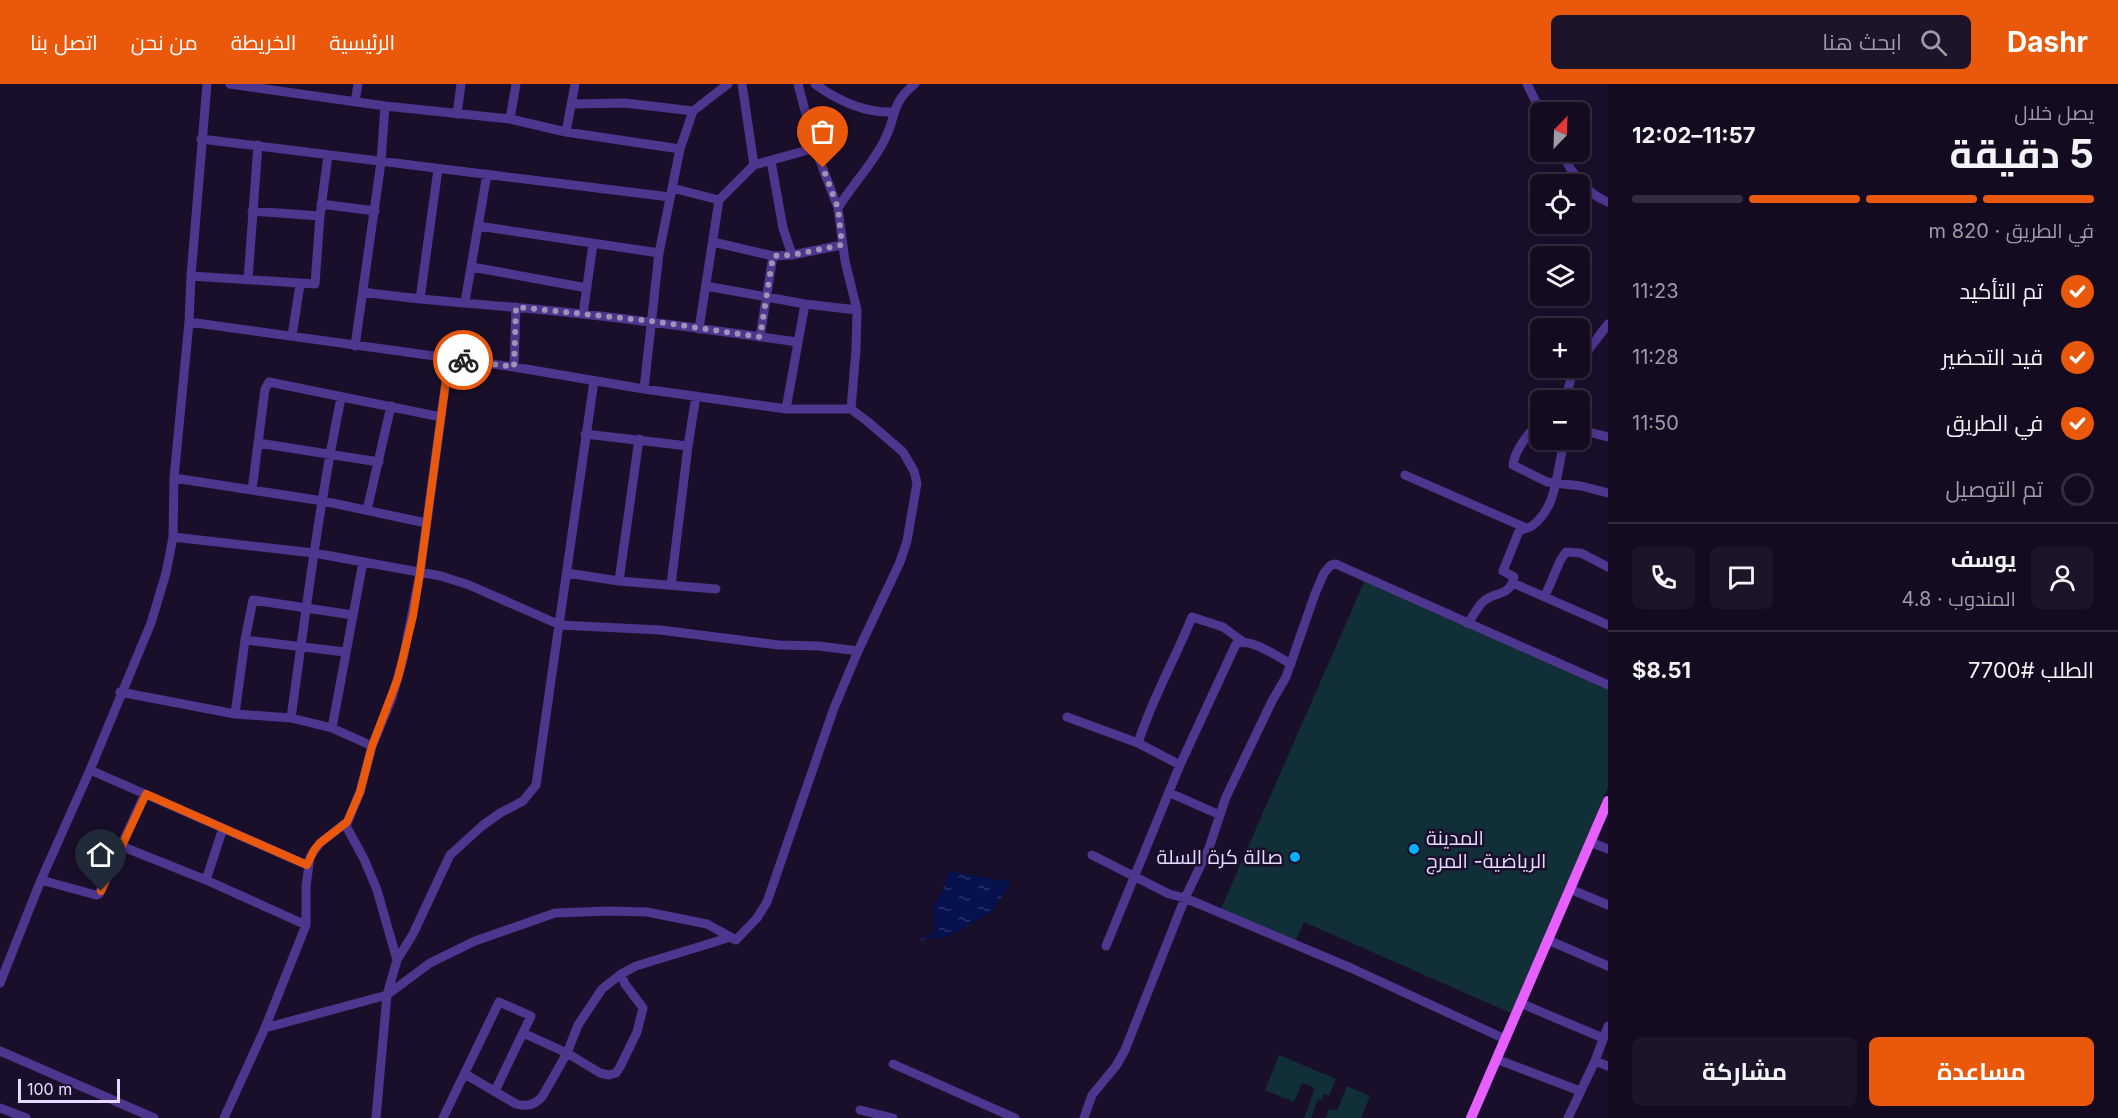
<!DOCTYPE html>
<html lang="ar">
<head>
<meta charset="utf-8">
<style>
  :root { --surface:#140b20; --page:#1d1429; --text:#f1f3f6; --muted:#9d9ba5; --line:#332b3e; --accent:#ea580c }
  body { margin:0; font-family:Inter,Cairo,sans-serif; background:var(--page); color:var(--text); direction:rtl; height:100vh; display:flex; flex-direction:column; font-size:22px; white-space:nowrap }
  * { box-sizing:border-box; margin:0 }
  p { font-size:20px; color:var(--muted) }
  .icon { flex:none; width:33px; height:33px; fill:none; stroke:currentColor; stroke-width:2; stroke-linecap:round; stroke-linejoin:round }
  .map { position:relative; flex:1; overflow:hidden; direction:ltr }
  .sheet { display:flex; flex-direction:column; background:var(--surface); width:510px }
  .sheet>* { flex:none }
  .needle { width:39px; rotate:23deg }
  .fabs { position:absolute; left:1530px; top:18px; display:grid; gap:12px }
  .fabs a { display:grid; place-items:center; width:60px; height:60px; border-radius:9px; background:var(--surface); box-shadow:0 3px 9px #0003,0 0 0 2px var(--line); font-size:30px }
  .scale { position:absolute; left:18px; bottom:15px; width:102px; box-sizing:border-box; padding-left:6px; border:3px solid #e5d9ff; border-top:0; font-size:16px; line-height:21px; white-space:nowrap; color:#e5d9ff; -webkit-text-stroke:4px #1a0f2b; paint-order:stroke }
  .pin { position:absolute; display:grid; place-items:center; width:51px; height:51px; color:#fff; margin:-62px -26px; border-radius:50% 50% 50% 0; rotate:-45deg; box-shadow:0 0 6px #0007 }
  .pin .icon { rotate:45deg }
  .courier { position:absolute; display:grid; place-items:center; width:60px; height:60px; margin:-30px; border:4px solid #ea580c; border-radius:50%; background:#fff; color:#222; box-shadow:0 2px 8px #0007 }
  .summary em { font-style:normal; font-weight:700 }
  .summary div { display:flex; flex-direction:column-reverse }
  .summary { display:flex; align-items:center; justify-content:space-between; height:102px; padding:0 24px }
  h1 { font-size:39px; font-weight:700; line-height:45px }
  .bar { display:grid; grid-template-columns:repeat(4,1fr); gap:9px 6px; align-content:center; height:72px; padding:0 24px }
  .bar i { height:8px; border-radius:4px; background:var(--line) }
  .bar .active { background:var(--accent) }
  .bar p { grid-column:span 4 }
  .line { display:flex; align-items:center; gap:15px; padding:0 24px; border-top:2px solid var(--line) }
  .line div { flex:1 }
  .round { display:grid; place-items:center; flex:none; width:63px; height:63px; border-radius:9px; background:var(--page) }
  ol { padding:0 24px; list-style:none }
  li { display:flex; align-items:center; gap:18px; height:66px }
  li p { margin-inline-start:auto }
  li .icon { padding:6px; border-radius:50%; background:var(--accent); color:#fff; stroke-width:4 }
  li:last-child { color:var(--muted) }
  li i { width:33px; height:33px; border:3px solid var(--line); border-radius:50% }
  .cta { display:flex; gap:12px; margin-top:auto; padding:12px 24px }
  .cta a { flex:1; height:69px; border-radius:9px; background:var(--accent); color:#fff; font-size:24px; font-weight:700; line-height:69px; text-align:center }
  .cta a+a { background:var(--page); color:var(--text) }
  header { display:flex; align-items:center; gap:36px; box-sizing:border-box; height:84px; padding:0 30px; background:var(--accent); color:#fff }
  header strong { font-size:28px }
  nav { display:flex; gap:33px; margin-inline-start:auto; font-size:21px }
  .search { width:420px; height:54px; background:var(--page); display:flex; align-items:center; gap:15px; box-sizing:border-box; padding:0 21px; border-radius:9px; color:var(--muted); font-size:22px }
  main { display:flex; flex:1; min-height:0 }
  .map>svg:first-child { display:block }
  .garden { fill:#112f36 }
  .water { fill:url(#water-ripples) }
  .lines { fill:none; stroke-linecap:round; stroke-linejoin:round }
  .minor { stroke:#4c368e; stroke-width:9 }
  .major { stroke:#e660ff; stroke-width:10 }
  .done { stroke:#9e92b5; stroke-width:6; stroke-dasharray:0 10.8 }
  .route { stroke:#ea580c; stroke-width:8 }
  .poi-dot { fill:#05b0ff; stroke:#1a0f2b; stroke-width:2 }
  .labels { text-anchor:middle; stroke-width:5; stroke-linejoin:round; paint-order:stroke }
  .poi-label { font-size:20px; fill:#e5d9ff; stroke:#1a0f2b; text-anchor:start }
</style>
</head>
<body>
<header>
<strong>Dashr</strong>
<div class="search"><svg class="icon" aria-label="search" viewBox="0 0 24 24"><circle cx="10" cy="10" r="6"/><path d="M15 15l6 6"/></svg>ابحث هنا</div>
<nav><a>الرئيسية</a><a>الخريطة</a><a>من نحن</a><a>اتصل بنا</a></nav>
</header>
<main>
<section class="sheet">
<div class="summary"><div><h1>5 دقيقة</h1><p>يصل خلال</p></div><em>11:57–12:02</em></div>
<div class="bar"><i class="active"></i><i class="active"></i><i class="active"></i><i></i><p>في الطريق · 820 m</p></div>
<ol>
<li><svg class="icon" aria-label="check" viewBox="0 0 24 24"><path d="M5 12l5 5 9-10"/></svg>تم التأكيد<p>11:23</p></li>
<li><svg class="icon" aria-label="check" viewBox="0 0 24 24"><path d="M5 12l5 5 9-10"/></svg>قيد التحضير<p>11:28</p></li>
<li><svg class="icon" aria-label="check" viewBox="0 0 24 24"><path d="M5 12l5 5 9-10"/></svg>في الطريق<p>11:50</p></li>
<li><i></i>تم التوصيل</li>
</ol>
<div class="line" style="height:108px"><a class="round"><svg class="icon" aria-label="person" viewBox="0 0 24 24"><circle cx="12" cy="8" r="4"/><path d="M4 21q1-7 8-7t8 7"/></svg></a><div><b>يوسف</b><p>المندوب · 4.8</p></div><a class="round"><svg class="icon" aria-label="chat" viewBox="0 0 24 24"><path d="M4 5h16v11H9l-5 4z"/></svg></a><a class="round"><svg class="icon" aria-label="phone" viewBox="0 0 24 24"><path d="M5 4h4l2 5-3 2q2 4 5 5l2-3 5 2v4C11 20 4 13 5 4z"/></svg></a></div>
<div class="line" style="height:78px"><div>الطلب #7700</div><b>$8.51</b></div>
<div class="cta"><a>مساعدة</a><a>مشاركة</a></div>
</section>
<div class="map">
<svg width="1608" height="1034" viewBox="0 0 1608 1034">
  <defs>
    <pattern id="water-ripples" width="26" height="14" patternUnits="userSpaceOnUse" patternTransform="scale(1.5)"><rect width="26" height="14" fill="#06114d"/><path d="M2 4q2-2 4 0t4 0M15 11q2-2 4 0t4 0" fill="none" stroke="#2a3368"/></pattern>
  </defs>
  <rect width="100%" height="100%" fill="#1a0f2b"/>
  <path class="garden" d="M1365,496L1608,604V703L1513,930L1304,838L1294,860L1220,827Z
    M1279,971L1336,995L1329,1012L1324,1010L1321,1016L1318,1015L1311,1034H1304L1315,1004L1302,999L1294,1018L1265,1006Z
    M1347,1002L1370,1012L1361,1034H1326L1329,1025L1337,1027Z"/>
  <path class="water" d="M949,787L1011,798L992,828L947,853L920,856L935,848L933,822L942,808Z"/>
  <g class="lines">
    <path class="minor" d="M230,0L385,22L510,35L566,48L680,65
      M742,0L754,81L815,64
      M798,0L815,64L838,124L845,177L857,226L856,265L851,325
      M815,0C837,16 865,29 893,28
      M1527,0L1541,28
      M355,18L358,0
      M572,20L625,19L693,27
      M457,30L461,0
      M510,35L516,0
      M566,48L575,0
      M201,55L670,113
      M1561,68C1572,89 1585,109 1608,118
      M771,77L783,144L792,171
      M672,104L719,116L754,81
      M321,120L375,127
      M838,124C852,101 872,81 884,57C897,33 890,19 915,0
      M252,127L320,132
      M478,142L659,169
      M713,158L773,172L792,171L842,161
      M472,183L587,204
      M191,192L315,200L320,132L328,71
      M248,195L258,61
      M706,202L805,220L857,226
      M363,208C423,217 484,220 544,226C629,234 713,246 797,258
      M420,215L438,85
      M465,218L487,90
      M583,230L593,160
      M189,238L514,283L644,305L786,325H851L867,337L903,368L914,387L917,399L907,457L900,478L858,567L834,624L767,818L757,834L736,856L707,840L647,828L608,827L555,829L475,857L430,879L387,911L265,944
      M699,245L719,116
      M292,252L300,200
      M760,253L773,172
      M355,262L381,78L385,22
      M1580,277L1608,240
      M514,283L516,223
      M644,305L659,169L680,65L693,27L728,0
      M1565,316L1574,284
      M786,325L805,220
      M1540,336C1530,349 1515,364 1513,381L1547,398L1581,402L1608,409
      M1580,346L1608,353
      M585,350L688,362
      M258,359L379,378
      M1405,391L1526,444
      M174,394L323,417L426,439
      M252,406L265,305L269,298L441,333
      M367,426L391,322
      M173,453L314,469L441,492L469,501L560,541L660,546L779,561L819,562L858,567
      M567,489L619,497L716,505
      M619,497L639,355
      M1513,499L1608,541
      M671,501L688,362L696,312
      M1545,512L1560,477L1566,468L1581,469L1608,483
      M1468,540C1473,532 1478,521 1485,516C1498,507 1510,512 1514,493L1503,487L1519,447C1523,445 1529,444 1532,442C1559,422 1556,384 1565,356
      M245,556L345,568
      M120,608L235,630L291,634L332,644L372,662
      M235,630L245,556L253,516L353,531
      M1067,633L1138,659L1180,681
      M291,634C306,527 319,420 341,314
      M332,644L363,478
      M1138,659C1152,615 1175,575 1192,533L1223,543L1242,557
      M90,686L307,781
      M1170,709L1220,731
      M1590,758L1608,765
      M121,762L206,796L306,841
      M1092,771L1169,810L1185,814L1209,764L1226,713L1272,617L1286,593L1315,510L1324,489L1331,481L1336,480L1356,489L1608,601
      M41,796L96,811L99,810L145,710
      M206,796L223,744
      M1570,805L1608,821
      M1548,856L1608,882
      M1106,862L1180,681L1236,560C1250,553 1278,573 1291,580
      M397,876L413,850L450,771L482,742L500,729L523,717L536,701L594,297
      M0,899L41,796L90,686L151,539L166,489L173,453L174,394L189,238L191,192L207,0
      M1520,919L1603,954
      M523,949L567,969L600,989L609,991L616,989L620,983L637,948L643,924L625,900L621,890
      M0,967L154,1034
      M1496,975L1580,1007
      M1595,977L1608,982
      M893,980L1015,1034
      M465,990L516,1020C527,1023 534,1021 542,1013L567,969L578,941L602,905L621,890L636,882L731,853
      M0,1024L26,1034
      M860,1026L893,1034
      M224,1034L265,944L306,841V802L310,773L320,759L347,738
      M376,1034L387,911L397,876L377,806L364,775L346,742L360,708L372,662L392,614L403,575L420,489L449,274
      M443,1034L499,918L531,932L495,1007
      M1084,1034L1092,1011L1116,982L1125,966L1185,814L1351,884L1505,955
      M1568,1034L1595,977L1608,942"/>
    <path class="major" d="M1471,1034L1608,717"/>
  </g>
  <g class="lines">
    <path class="done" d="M463,276L514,283L516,223L651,237L760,253L773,172L792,171L842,161L838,124L823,84"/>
    <path class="route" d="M101,807L146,710L307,781L314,766L320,759L347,738L360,708L372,662L398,594L413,532L420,489L449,274L463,276"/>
  </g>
  <g class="poi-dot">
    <circle cx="1414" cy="765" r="6"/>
    <circle cx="1295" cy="773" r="6"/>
  </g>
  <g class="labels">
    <g class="poi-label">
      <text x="1426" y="761">المدينة<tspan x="1426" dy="23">الرياضية- المرج</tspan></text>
      <text x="1283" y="780" text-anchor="end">صالة كرة السلة</text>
    </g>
  </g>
</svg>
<div class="fabs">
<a><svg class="needle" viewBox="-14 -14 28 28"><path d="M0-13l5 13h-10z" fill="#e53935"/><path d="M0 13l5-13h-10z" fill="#9d9ba5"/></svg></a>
<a><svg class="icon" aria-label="locate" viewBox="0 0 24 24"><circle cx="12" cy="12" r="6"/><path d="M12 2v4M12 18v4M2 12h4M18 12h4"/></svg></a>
<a><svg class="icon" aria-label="layers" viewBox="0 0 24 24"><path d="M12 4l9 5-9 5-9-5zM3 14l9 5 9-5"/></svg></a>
<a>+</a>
<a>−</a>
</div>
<div class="scale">100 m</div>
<div class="pin" style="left:823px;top:84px;background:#ea580c"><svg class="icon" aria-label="bag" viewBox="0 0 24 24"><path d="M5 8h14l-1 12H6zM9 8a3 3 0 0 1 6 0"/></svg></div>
<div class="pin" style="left:101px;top:807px;background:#1f2937"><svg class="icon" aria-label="home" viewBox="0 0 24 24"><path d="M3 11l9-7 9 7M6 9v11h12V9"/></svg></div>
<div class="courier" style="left:463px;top:276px"><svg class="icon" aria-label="bike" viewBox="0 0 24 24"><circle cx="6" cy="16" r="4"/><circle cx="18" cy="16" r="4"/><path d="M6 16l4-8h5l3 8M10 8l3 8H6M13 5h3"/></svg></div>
</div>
</main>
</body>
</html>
